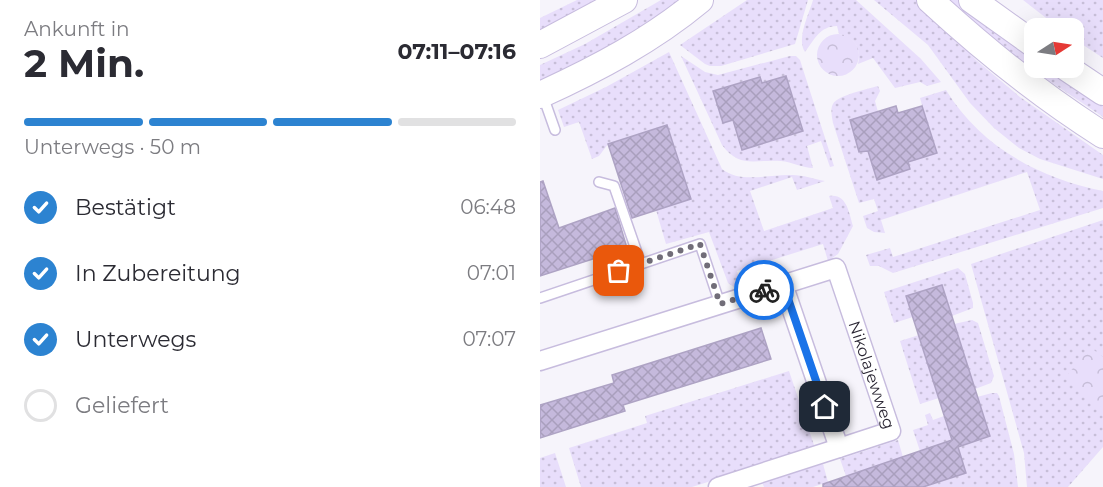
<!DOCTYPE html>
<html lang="de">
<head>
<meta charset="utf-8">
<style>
  :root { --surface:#fff; --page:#f7f7f7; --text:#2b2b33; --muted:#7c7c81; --line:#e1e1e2; --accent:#2c83d1 }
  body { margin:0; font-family:Montserrat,sans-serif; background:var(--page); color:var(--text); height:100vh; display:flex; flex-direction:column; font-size:22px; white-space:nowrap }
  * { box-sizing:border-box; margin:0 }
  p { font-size:20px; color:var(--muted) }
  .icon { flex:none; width:33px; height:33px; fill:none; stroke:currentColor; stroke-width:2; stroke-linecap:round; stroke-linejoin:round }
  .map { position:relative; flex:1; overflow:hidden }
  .details { display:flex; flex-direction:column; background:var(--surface); width:540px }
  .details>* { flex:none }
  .needle { width:39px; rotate:78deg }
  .controls { position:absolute; left:484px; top:18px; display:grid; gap:12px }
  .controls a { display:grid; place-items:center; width:60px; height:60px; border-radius:12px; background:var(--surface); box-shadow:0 6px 24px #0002; font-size:30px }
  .pin { position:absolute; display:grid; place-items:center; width:51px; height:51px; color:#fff; margin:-26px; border-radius:12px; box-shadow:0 3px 9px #0006 }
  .courier { position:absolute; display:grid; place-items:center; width:60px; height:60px; margin:-30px; border:4px solid #1a73e8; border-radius:50%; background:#fff; color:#222; box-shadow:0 2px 8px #0007 }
  .summary em { font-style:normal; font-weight:700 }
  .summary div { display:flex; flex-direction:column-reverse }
  .summary { display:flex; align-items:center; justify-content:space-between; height:102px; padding:0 24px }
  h1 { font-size:39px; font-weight:700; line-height:45px }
  .bar { display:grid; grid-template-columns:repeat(4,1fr); gap:9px 6px; align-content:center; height:72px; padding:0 24px }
  .bar i { height:8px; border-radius:4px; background:var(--line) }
  .bar .active { background:var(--accent) }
  .bar p { grid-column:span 4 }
  ol { padding:0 24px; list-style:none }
  li { display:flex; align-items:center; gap:18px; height:66px }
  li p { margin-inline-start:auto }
  li .icon { padding:6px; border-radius:50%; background:var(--accent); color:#fff; stroke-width:4 }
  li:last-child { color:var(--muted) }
  li i { width:33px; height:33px; border:3px solid var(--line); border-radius:50% }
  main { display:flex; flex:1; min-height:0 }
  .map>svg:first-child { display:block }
  .grass { fill:url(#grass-dots); fill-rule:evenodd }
  .forest { fill:url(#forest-crowns) }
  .building { fill:url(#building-cross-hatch); stroke:#aea3c4; stroke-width:1.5 }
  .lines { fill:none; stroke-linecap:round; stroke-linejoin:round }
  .lane-casing { stroke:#c7bcde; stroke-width:12 }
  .street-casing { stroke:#c7bcde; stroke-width:21 }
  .secondary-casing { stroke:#c7bcde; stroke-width:28 }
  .lane { stroke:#fff; stroke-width:9 }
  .street { stroke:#fff; stroke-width:18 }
  .secondary { stroke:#fff; stroke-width:26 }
  .done { stroke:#716d78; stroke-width:6; stroke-dasharray:0 10.8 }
  .route { stroke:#1a73e8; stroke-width:8 }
  .labels { text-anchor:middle; stroke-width:4.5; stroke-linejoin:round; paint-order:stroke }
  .street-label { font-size:16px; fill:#292532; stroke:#fff }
</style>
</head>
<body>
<main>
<section class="details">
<div class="summary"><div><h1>2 Min.</h1><p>Ankunft in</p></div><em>07:11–07:16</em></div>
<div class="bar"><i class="active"></i><i class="active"></i><i class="active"></i><i></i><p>Unterwegs · 50 m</p></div>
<ol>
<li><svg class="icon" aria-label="check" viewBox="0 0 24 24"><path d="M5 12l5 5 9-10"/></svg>Bestätigt<p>06:48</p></li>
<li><svg class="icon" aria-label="check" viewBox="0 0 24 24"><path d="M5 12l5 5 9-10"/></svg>In Zubereitung<p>07:01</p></li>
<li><svg class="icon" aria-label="check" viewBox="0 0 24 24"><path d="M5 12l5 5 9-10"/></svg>Unterwegs<p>07:07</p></li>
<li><i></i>Geliefert</li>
</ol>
</section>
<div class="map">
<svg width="563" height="487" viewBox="0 0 563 487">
  <defs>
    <pattern id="grass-dots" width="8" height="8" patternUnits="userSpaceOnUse" patternTransform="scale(1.5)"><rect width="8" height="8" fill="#e8defb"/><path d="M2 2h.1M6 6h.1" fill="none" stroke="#c7bed8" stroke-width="1.8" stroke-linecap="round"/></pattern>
    <pattern id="forest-crowns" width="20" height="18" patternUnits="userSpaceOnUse" patternTransform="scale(1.5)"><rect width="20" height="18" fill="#e8defb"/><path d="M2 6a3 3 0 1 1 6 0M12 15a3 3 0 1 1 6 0" fill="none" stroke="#c7bed8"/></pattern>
    <pattern id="building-cross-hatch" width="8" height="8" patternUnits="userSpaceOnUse" patternTransform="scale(1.5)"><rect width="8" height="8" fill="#c5b9dc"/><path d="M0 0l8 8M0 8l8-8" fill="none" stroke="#a99fbd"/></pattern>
  </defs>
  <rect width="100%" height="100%" fill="#f6f4fb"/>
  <path class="grass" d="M37,0H72L0,38V18Z
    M121,0H147L86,37L0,81V65L45,44Z
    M207,0H268L255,44L181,66H170L165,64L140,45Z
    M273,0H316L381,59L401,82L387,86L380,82L355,88L333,58L318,64C322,48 314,37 299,34L297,26C280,26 274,40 265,52C256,39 269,14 273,0Z
    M334,0H379L436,60L480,97L563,155V179L500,159L479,148L454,128L430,103L388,45Z
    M406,0H424L495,55V68H510L563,103V117L490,68Z
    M483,0H563V58L534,39V28H519Z
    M129,52L182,169C201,184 229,174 252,175C263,175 274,179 285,181L257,190L252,177L210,191L224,231L293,208L289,196C307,193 309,213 313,226L298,254L288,261L283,244L197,271L202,288L197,289L188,283L169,232L126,244L116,210L151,199L127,125L68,144L59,156L52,159L39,122L24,127L18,110L66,87Z
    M141,56L165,72L178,75L250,56H256L260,60L294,166L290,167L281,141L267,146L273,168C263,168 252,162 241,161C215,159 200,169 182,145ZM246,76L260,123L233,140L202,150L193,120L183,122L174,91L220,77L222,83Z
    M338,86L340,91L335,101L338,112L310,120L319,152L328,151L338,180L369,169L368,162L396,153L380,98L406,90C441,147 499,178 563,191V208L353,273L339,266H330L326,255L350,248L353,257L500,210L487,172L341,220L345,233L334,232L327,228L323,216L338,211L334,199L319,203L293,123C292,117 290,109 293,104C298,95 328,89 338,86Z
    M563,220V447L528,487H487L484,453L431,264Z
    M418,268L425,274L433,303V308L412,316L401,285L367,296L373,317L354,323L344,292Z
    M432,320L438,323L454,376L451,383L435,389L414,324Z
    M379,335L399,398L380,404L360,341Z
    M249,371L275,448L152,487H41L29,448L107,423L105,416Z
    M452,393H457L459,396L474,454L478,487H383L426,473L418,447L437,397Z
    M390,413L393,420L404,416L412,440L380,451L373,430L388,425L385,415Z
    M358,440L363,457L306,476L300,459Z
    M15,453L26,487H0V458Z
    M283,464L288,482L273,487H224L222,482Z"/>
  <path class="forest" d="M277 55a21 21 0 1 1 42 0a21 21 0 1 1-42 0Z
    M550,347L563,357V409L525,378Z"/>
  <path class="building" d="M246,76L263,131L202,150L193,120L183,123L173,91L220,77L222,83Z
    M356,106L358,113L382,106L397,153L368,162L370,169L337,180L328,151L319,152L310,120Z
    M127,125L151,199L92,218L68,144Z
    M3,181L19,228L75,208L87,248L0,276V182Z
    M402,285L450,436L418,447L426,473L383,487H283V484L412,440L366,296Z
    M221,328L231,359L83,405L85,411L0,438V405L74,383L72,375Z"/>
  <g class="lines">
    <defs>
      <path id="lane" d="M3,96L15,130
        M59,182L74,186L101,264
        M0,298L160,244L180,304"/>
      <g id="street">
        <path id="s1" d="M0,361L296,268L351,431L299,448L243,284"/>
        <path d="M178,487L299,448"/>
      </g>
      <path id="secondary" d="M390,0C442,48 503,97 563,135
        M432,0L495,45
        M0,45L84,0
        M527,68L563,92
        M0,95C57,69 112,40 160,0"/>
    </defs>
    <use href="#lane" class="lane-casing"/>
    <use href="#street" class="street-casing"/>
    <use href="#secondary" class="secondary-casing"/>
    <use href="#lane" class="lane"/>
    <use href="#street" class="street"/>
    <use href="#secondary" class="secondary"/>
  </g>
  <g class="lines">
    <path class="done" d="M79,271L160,244L180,304L224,290"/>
    <path class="route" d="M224,290L243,284L285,407"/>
  </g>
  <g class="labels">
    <g class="street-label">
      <text dy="6" stroke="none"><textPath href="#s1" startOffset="423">Nikolajewweg</textPath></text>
    </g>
  </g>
</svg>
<div class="controls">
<a><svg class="needle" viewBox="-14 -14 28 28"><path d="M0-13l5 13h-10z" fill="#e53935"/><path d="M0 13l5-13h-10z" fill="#7c7c81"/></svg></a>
</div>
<div class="pin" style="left:79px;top:271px;background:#ea580c"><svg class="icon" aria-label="bag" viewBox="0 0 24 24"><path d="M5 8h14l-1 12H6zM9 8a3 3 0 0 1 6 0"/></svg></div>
<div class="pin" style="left:285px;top:407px;background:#1f2937"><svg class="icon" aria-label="home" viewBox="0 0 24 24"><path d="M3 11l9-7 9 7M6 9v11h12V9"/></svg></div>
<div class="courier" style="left:224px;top:290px"><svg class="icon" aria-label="bike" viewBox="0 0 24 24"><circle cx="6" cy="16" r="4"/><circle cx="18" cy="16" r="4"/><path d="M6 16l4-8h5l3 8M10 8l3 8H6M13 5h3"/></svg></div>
</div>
</main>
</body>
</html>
